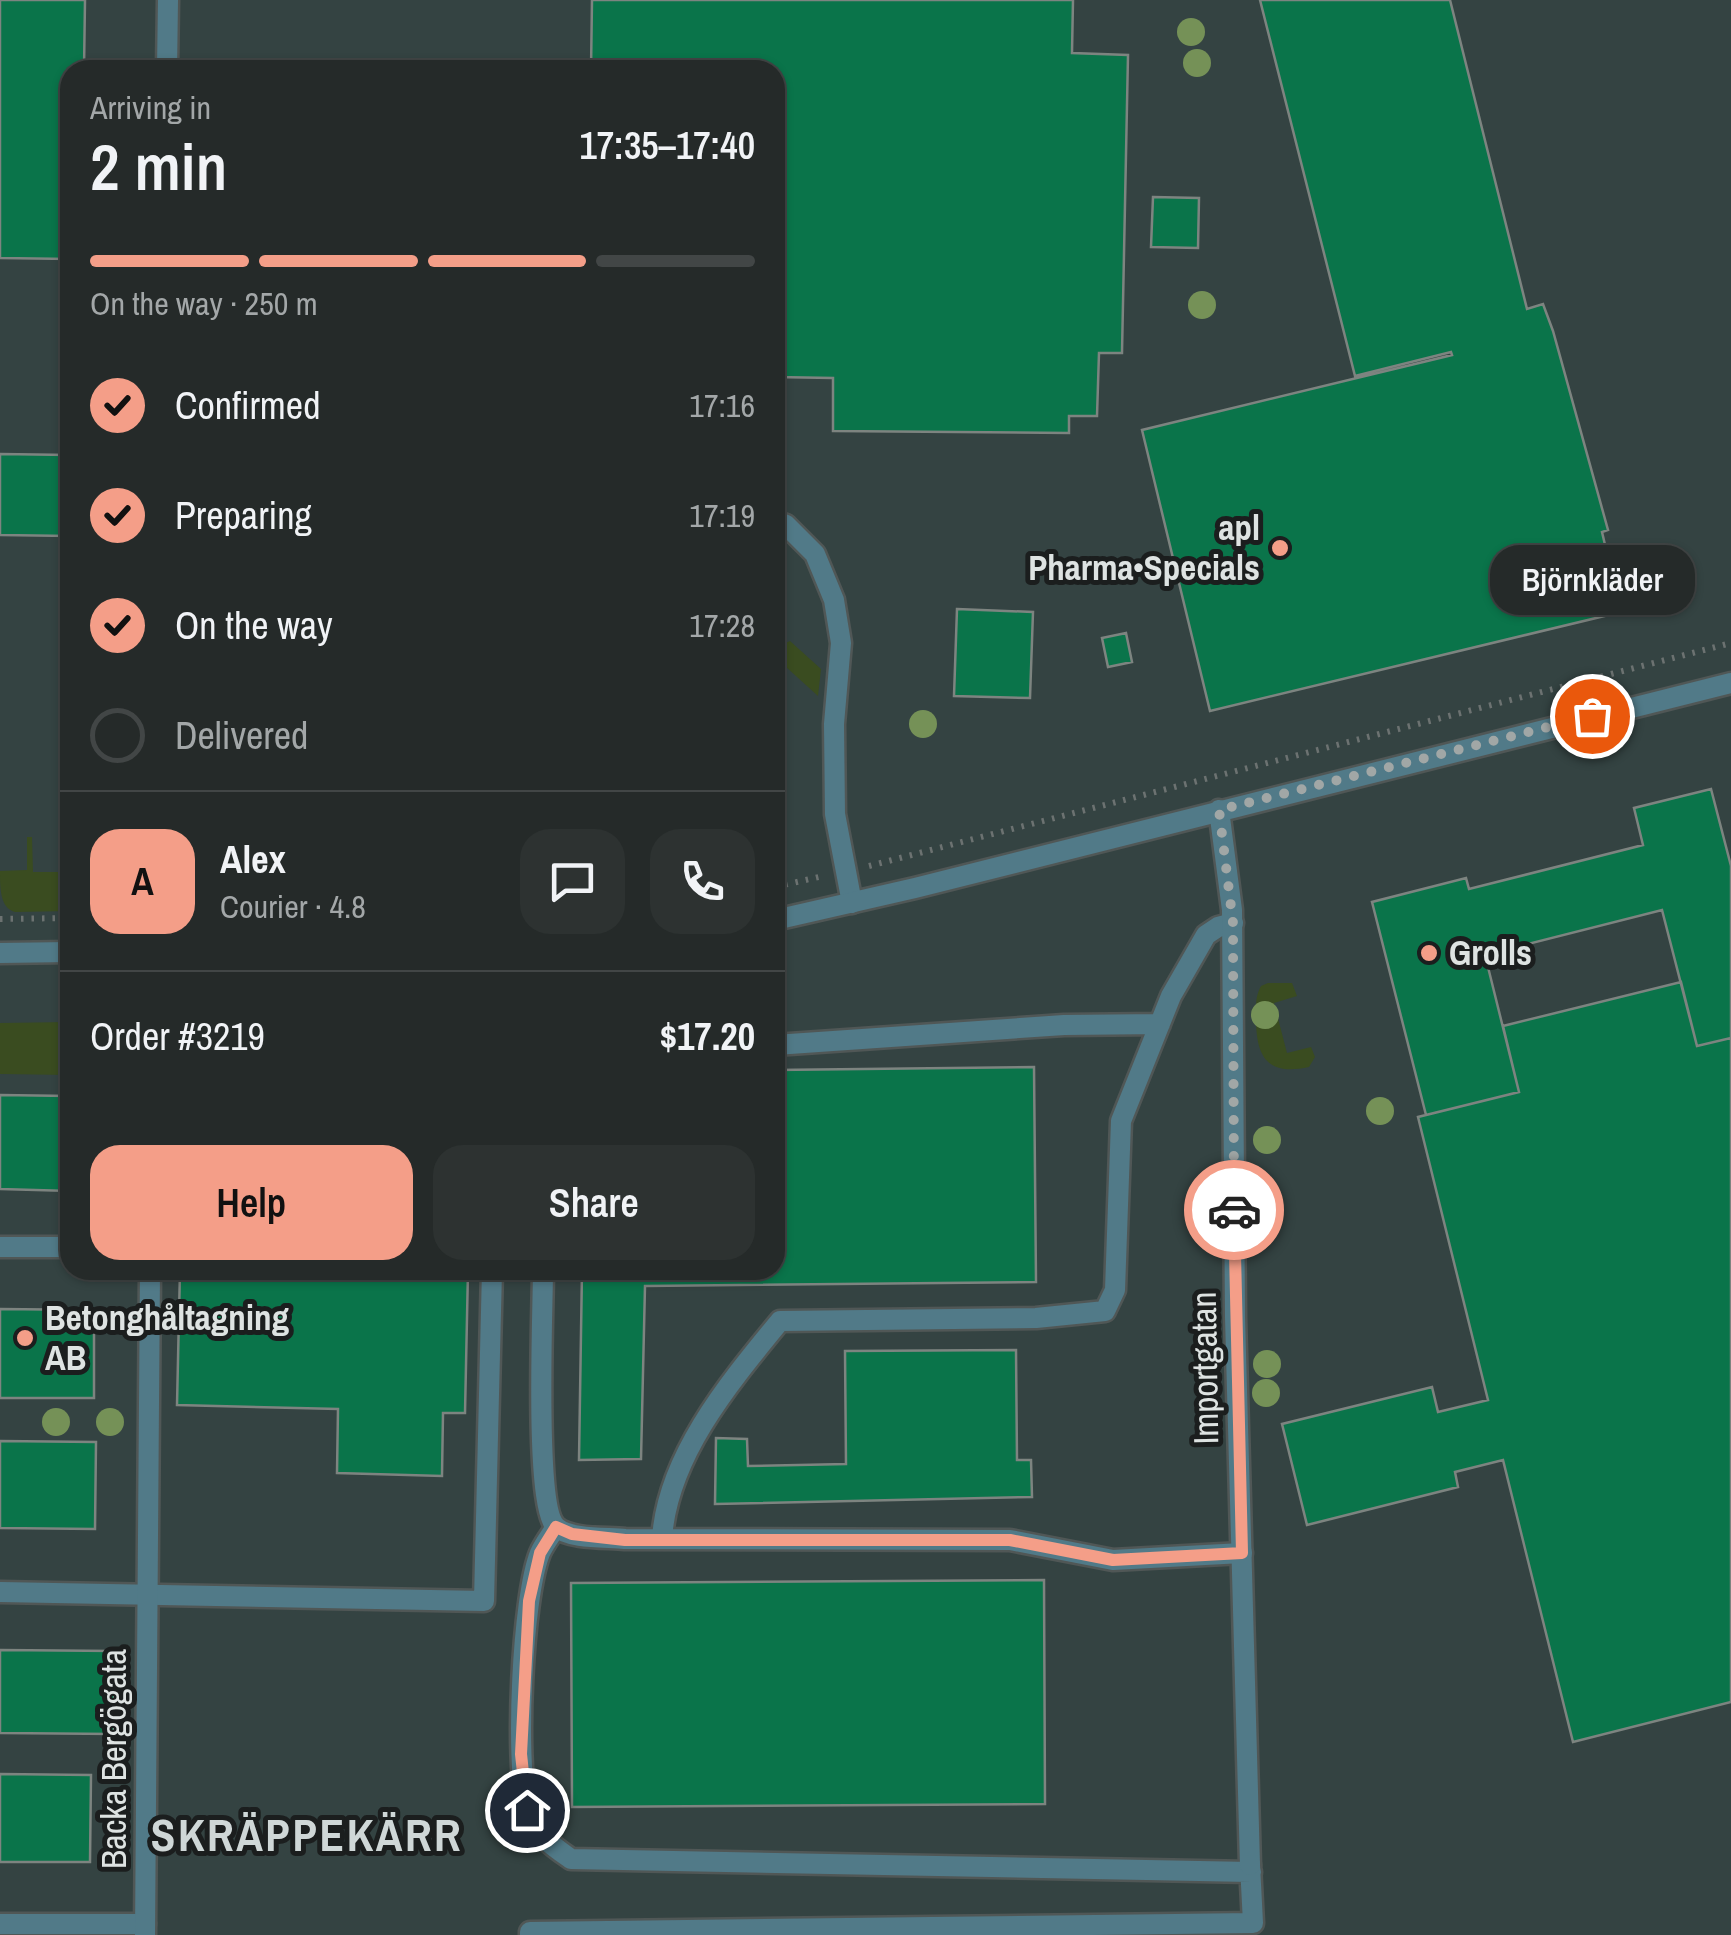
<!DOCTYPE html>
<html lang="en">
<head>
<meta charset="utf-8">
<style>
  :root { --surface:#252a29; --page:#2d3231; --text:#f1f3f6; --muted:#a3a7a8; --line:#424646; --accent:#f49e88 }
  body { margin:0; font-family:"Archivo Narrow",sans-serif; background:var(--page); color:var(--text); height:100vh; display:flex; flex-direction:column; font-size:38px; white-space:nowrap }
  * { box-sizing:border-box; margin:0 }
  p { font-size:32px; color:var(--muted) }
  .icon { flex:none; width:55px; height:55px; fill:none; stroke:currentColor; stroke-width:2; stroke-linecap:round; stroke-linejoin:round }
  .map { position:relative; flex:1; overflow:hidden }
  .side { position:absolute; left:60px; top:60px; width:725px; height:1220px; display:flex; flex-direction:column; background:var(--surface); border-radius:30px; box-shadow:0 2px 8px #0004,0 0 0 2px var(--line) }
  .side>* { flex:none }
  .pin { position:absolute; display:grid; place-items:center; width:85px; height:85px; color:#fff; margin:-42px; border:5px solid #fff; border-radius:50%; box-shadow:0 2px 10px #0007 }
  .courier { position:absolute; display:grid; place-items:center; width:100px; height:100px; margin:-50px; border:8px solid #f49e88; border-radius:50%; background:#fff; color:#222; box-shadow:0 2px 12px #0007 }
  .bubble { position:absolute; height:70px; border-radius:30px; background:var(--surface); box-shadow:0 2px 8px #0004,0 0 0 2px var(--line); font-size:32px; font-weight:600; line-height:70px; text-align:center }
  .headline em { font-style:normal; font-weight:600 }
  .headline div { display:flex; flex-direction:column-reverse }
  .headline { display:flex; align-items:center; justify-content:space-between; height:170px; padding:0 30px }
  h1 { font-size:65px; font-weight:600; line-height:75px }
  .bar { display:grid; grid-template-columns:repeat(4,1fr); gap:15px 10px; align-content:center; height:120px; padding:0 30px }
  .bar i { height:12px; border-radius:8px; background:var(--line) }
  .bar .selected { background:var(--accent) }
  .bar p { grid-column:span 4 }
  .line { display:flex; align-items:center; gap:25px; padding:0 30px; border-top:2px solid var(--line) }
  .line div { flex:1 }
  .round { display:grid; place-items:center; flex:none; width:105px; height:105px; border-radius:30px; background:var(--page) }
  ol { padding:0 30px; list-style:none }
  li { display:flex; align-items:center; gap:30px; height:110px }
  li p { margin-inline-start:auto }
  li .icon { padding:10px; border-radius:50%; background:var(--accent); color:#111; stroke-width:4 }
  li:last-child { color:var(--muted) }
  li i { width:55px; height:55px; border:5px solid var(--line); border-radius:50% }
  .button { display:flex; gap:20px; margin-top:auto; padding:20px 30px }
  .button a { flex:1; height:115px; border-radius:30px; background:var(--accent); color:#111; font-size:40px; font-weight:600; line-height:115px; text-align:center }
  .button a+a { background:var(--page); color:var(--text) }
  .map>svg:first-child { display:block }
  .built { fill:#344342; fill-rule:evenodd }
  .green { fill:#3a4c20 }
  .building { fill:#0a744a; stroke:#7d8480; stroke-width:2.5 }
  .lines { fill:none; stroke-linecap:round; stroke-linejoin:round }
  .service-casing { stroke:#505756; stroke-width:25 }
  .minor-casing { stroke:#505756; stroke-width:25 }
  .tertiary-casing { stroke:#505756; stroke-width:25 }
  .path { stroke:#6c7271; stroke-width:6; stroke-dasharray:2.5 8; stroke-linecap:butt }
  .service { stroke:#517a88; stroke-width:20 }
  .minor { stroke:#517a88; stroke-width:20 }
  .tertiary { stroke:#517a88; stroke-width:20 }
  .tree { fill:#759157 }
  .done { stroke:#a1a7a6; stroke-width:10; stroke-dasharray:0 18 }
  .route { stroke:#f49e88; stroke-width:12 }
  .poi-dot { fill:#f49e88; stroke:#1b1e1e; stroke-width:4 }
  .labels { text-anchor:middle; stroke-width:10; stroke-linejoin:round; paint-order:stroke }
  .poi-label { font-size:35px; font-weight:bold; fill:#dee3e2; stroke:#1b1e1e; text-anchor:start }
  .street-label { font-size:35px; fill:#dee3e2; stroke:#1b1e1e }
  .district-label { font-size:45px; font-weight:bold; letter-spacing:2.5px; fill:#cfd7d7; stroke:#1b1e1e }
</style>
</head>
<body>
<div class="map">
<svg width="1731" height="1935" viewBox="0 0 1731 1935">
  <rect width="100%" height="100%" fill="#313837"/>
  <path class="built" d="M0,0H1731V1935H0ZM70,70H775V1270H70Z"/>
  <path class="green" d="M790,641L821,669L818,696L775,657V648Z
    M27,837H32L33,872H70V911L15,912C0,908 0,888 0,871L27,870Z
    M1268,983H1292L1297,996L1274,1003L1287,1053L1311,1047L1315,1057L1309,1067C1267,1076 1256,1057 1256,1018C1256,1006 1255,997 1261,986Z
    M70,1022V1075L0,1074V1023Z"/>
  <path class="building" d="M0,0H85L84,70H70V259L0,258Z
    M592,0H1073L1072,53L1128,55L1122,353H1099L1097,416H1069V433L833,431V378L775,377V70H591Z
    M1260,0H1450L1527,309L1543,304L1553,331L1608,530L1602,532L1621,612L1210,711L1142,430L1452,355L1451,352L1355,376Z
    M1153,197L1199,198L1198,248L1151,247Z
    M0,454L70,455V536L0,535Z
    M957,609L1033,612L1030,698L954,696Z
    M1126,633L1132,662L1108,667L1102,638Z
    M1711,789L1731,866V1038L1697,1046L1662,910L1485,955L1519,1092L1426,1115L1372,902L1466,878L1469,889L1643,845L1634,808Z
    M1681,982L1697,1046L1731,1038V1702L1573,1742L1503,1460L1455,1472L1458,1487L1307,1525L1282,1424L1432,1387L1438,1412L1488,1400L1418,1117L1519,1092L1503,1026Z
    M1034,1067L1036,1282L645,1286L641,1459L579,1460L582,1270H775V1070Z
    M0,1095L70,1096V1191L0,1189Z
    M180,1270H468L465,1413H443L442,1476L337,1473L338,1409L177,1405Z
    M0,1309L94,1310V1398H0Z
    M1016,1350L1017,1460H1031L1032,1497L715,1504L716,1438L747,1439L748,1466L846,1464L845,1351Z
    M0,1441L96,1442L95,1529L0,1528Z
    M1044,1580L1045,1804L572,1807L571,1583Z
    M0,1650L115,1651L114,1734L0,1733Z
    M0,1774L91,1775L90,1862H0Z"/>
  <g class="lines">
    <defs>
      <path id="service" d="M775,521L786,525L815,554L834,600L841,643L834,724L835,814L852,903
        M775,1045L1064,1025L1160,1024
        M0,1247H70
        M543,1270C543,1309 534,1506 556,1527C571,1540 607,1537 625,1539L1010,1540L1113,1560L1242,1553
        M556,1527C551,1535 544,1544 540,1553C522,1598 515,1760 527,1808C533,1833 551,1845 571,1859L1251,1872
        M662,1539C667,1457 729,1383 780,1321L1036,1318L1105,1311L1115,1290L1121,1121L1171,996L1206,935L1218,927L1233,923
        M0,1592L484,1601L492,1270
        M0,1924H145
        M530,1935V1932L1253,1923L1250,1865"/>
      <path id="minor" d="M167,70L168,0
        M1219,810L1232,910L1235,1317L1250,1865
        M145,1935L150,1270"/>
      <path id="tertiary" d="M775,920L915,888L1731,683
        M0,953L70,952"/>
    </defs>
    <use href="#service" class="service-casing"/>
    <use href="#minor" class="minor-casing"/>
    <use href="#tertiary" class="tertiary-casing"/>
    <path class="path" d="M869,866L1731,643
      M775,887L823,876
      M0,919L70,918"/>
    <use href="#service" class="service"/>
    <use href="#minor" class="minor"/>
    <use href="#tertiary" class="tertiary"/>
  </g>
  <g class="tree">
    <circle cx="1191" cy="32" r="14"/>
    <circle cx="1197" cy="63" r="14"/>
    <circle cx="1202" cy="305" r="14"/>
    <circle cx="923" cy="724" r="14"/>
    <circle cx="1265" cy="1015" r="14"/>
    <circle cx="1380" cy="1111" r="14"/>
    <circle cx="1267" cy="1140" r="14"/>
    <circle cx="1267" cy="1364" r="14"/>
    <circle cx="1266" cy="1393" r="14"/>
    <circle cx="56" cy="1422" r="14"/>
    <circle cx="110" cy="1422" r="14"/>
  </g>
  <g class="lines">
    <path class="done" d="M1234,1210L1233,923L1219,810L1592,716"/>
    <path class="route" d="M527,1810L521,1754L529,1601L540,1553L556,1527L572,1534L625,1540H1010L1113,1560L1242,1553L1234,1210"/>
  </g>
  <g class="poi-dot">
    <circle cx="1280" cy="548" r="10"/>
    <circle cx="1429" cy="953" r="10"/>
    <circle cx="25" cy="1338" r="10"/>
  </g>
  <g class="labels">
    <g class="poi-label">
      <text x="1260" y="540" text-anchor="end">apl<tspan x="1260" dy="40">Pharma•Specials</tspan></text>
      <text x="1449" y="965">Grolls</text>
      <text x="45" y="1330">Betonghåltagning<tspan x="45" dy="40">AB</tspan></text>
    </g>
    <g class="street-label">
      <text transform="translate(1205 1368) rotate(-91)" y="12">Importgatan</text>
      <text transform="translate(114 1759) rotate(-90)" y="12">Backa Bergögata</text>
    </g>
    <g class="district-label">
      <text x="307" y="1851">SKRÄPPEKÄRR</text>
    </g>
  </g>
</svg>
<div class="pin" style="left:1592px;top:716px;background:#ea580c"><svg class="icon" aria-label="bag" viewBox="0 0 24 24"><path d="M5 8h14l-1 12H6zM9 8a3 3 0 0 1 6 0"/></svg></div>
<div class="pin" style="left:527px;top:1810px;background:#1f2937"><svg class="icon" aria-label="home" viewBox="0 0 24 24"><path d="M3 11l9-7 9 7M6 9v11h12V9"/></svg></div>
<div class="courier" style="left:1234px;top:1210px"><svg class="icon" aria-label="car" viewBox="0 0 24 24"><path d="M5 17H2v-5l4-1 3-4h7l3 4 3 1v5h-3M9 17h6M6 11h13"/><circle cx="7" cy="17" r="2"/><circle cx="17" cy="17" r="2"/></svg></div>
<div class="bubble" style="left:1490px;top:545px;width:205px">Björnkläder</div>
<section class="side">
<div class="headline"><div><h1>2 min</h1><p>Arriving in</p></div><em>17:35–17:40</em></div>
<div class="bar"><i class="selected"></i><i class="selected"></i><i class="selected"></i><i></i><p>On the way · 250 m</p></div>
<ol>
<li><svg class="icon" aria-label="check" viewBox="0 0 24 24"><path d="M5 12l5 5 9-10"/></svg>Confirmed<p>17:16</p></li>
<li><svg class="icon" aria-label="check" viewBox="0 0 24 24"><path d="M5 12l5 5 9-10"/></svg>Preparing<p>17:19</p></li>
<li><svg class="icon" aria-label="check" viewBox="0 0 24 24"><path d="M5 12l5 5 9-10"/></svg>On the way<p>17:28</p></li>
<li><i></i>Delivered</li>
</ol>
<div class="line" style="height:180px"><b class="round" style="background:var(--accent);color:#111">A</b><div><b>Alex</b><p>Courier · 4.8</p></div><a class="round"><svg class="icon" aria-label="chat" viewBox="0 0 24 24"><path d="M4 5h16v11H9l-5 4z"/></svg></a><a class="round"><svg class="icon" aria-label="phone" viewBox="0 0 24 24"><path d="M5 4h4l2 5-3 2q2 4 5 5l2-3 5 2v4C11 20 4 13 5 4z"/></svg></a></div>
<div class="line" style="height:130px"><div>Order #3219</div><b>$17.20</b></div>
<div class="button"><a>Help</a><a>Share</a></div>
</section>
</div>
</body>
</html>
